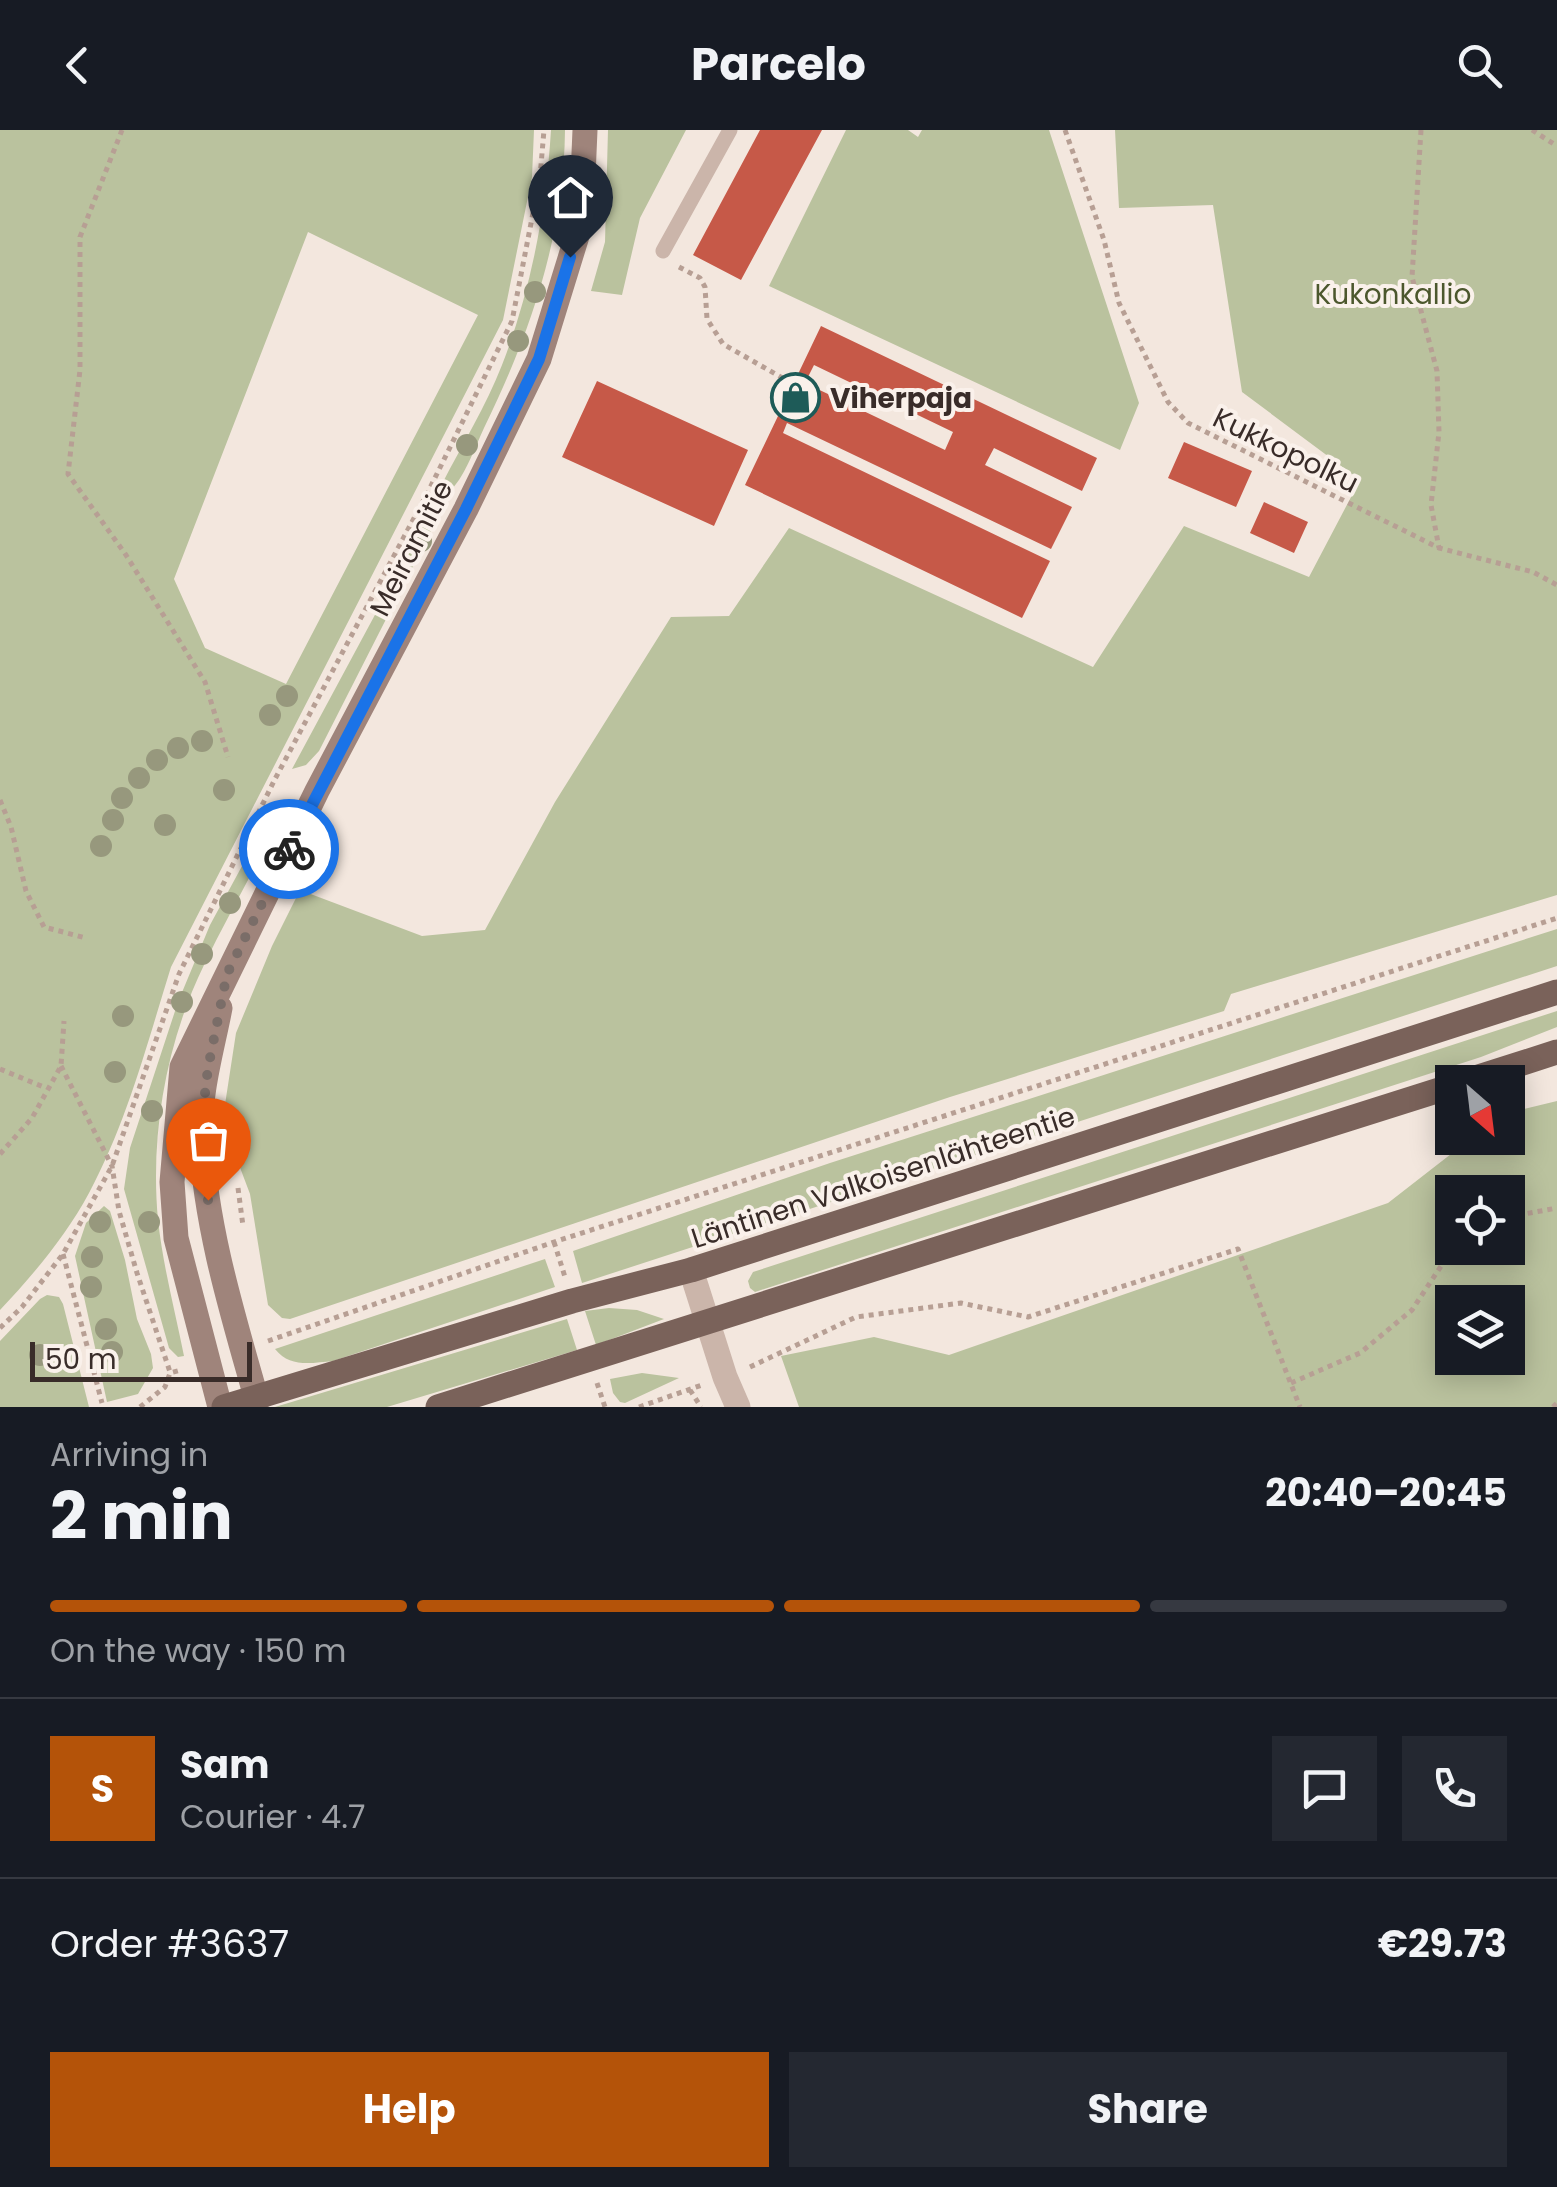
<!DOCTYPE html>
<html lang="en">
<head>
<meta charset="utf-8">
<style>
  :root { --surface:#171b24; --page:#242831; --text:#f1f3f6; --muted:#9ea1a6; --line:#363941; --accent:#b45309 }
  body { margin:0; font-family:Poppins,sans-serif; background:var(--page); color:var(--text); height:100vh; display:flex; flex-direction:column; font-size:38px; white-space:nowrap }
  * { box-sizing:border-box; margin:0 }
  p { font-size:32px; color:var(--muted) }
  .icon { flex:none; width:55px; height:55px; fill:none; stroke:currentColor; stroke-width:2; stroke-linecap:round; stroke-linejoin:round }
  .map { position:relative; height:1277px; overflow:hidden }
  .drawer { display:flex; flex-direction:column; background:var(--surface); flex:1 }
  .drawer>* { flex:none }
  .needle { width:65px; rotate:152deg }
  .fabs { position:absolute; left:1435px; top:935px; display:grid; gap:20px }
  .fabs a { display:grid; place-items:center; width:90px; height:90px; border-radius:0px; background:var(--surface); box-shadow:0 5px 25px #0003; font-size:50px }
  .scale { position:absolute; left:30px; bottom:25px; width:222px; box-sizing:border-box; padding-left:10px; border:5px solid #392c29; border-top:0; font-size:28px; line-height:35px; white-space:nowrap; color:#392c29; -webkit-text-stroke:8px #faf1eb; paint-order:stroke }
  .pin { position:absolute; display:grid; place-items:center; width:85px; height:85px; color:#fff; margin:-102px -42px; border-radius:50% 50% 50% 0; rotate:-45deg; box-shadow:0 0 10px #0007 }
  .pin .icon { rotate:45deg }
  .courier { position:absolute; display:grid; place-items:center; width:100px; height:100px; margin:-50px; border:8px solid #1a73e8; border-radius:50%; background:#fff; color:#222; box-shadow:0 2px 12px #0007 }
  .overview em { font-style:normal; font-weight:700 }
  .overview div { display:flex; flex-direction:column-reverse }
  .overview { display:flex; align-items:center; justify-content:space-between; height:170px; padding:0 50px }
  h1 { font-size:65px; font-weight:700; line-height:75px }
  .bar { display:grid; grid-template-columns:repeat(4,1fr); gap:15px 10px; align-content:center; height:120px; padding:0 50px }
  .bar i { height:12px; border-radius:8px; background:var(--line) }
  .bar .current { background:var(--accent) }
  .bar p { grid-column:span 4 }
  .line { display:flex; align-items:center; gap:25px; padding:0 50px; border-top:2px solid var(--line) }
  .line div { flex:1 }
  .round { display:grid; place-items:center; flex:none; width:105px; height:105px; border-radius:0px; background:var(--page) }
  .action { display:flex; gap:20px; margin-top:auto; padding:20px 50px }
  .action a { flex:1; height:115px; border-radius:0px; background:var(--accent); color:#fff; font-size:40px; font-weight:700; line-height:115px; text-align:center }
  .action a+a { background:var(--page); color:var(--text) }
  header { display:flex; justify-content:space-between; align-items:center; height:130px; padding:0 50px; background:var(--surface); font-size:45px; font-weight:700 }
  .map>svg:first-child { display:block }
  .green { fill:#bac29e; fill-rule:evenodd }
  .building { fill:#c65948; fill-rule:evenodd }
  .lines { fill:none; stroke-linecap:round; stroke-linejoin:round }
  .path { stroke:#b79f94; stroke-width:5; stroke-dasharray:5 5; stroke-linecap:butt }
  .service { stroke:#cbb5aa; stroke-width:15 }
  .minor { stroke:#cbb5aa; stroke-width:25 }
  .secondary { stroke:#9f847b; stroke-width:25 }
  .primary { stroke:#7a625a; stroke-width:25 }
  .tree { fill:#97987d }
  .done { stroke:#7a6d68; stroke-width:10; stroke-dasharray:0 18 }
  .route { stroke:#1a73e8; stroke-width:12 }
  .labels { text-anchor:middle; stroke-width:8; stroke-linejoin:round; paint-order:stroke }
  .park-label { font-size:28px; fill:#4c572d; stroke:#faf1eb }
  .poi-label { font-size:28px; font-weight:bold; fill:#392c29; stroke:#faf1eb; text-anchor:start }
  .street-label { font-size:28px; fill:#392c29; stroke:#faf1eb }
</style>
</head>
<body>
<header><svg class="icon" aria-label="back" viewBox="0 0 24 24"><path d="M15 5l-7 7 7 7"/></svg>Parcelo<svg class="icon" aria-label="search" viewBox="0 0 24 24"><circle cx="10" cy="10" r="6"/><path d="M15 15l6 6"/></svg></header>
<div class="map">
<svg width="1557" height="1277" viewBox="0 0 1557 1277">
  <rect width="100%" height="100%" fill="#f3e7de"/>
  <path class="green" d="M0,0H534L532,47L503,190L171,837C147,914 127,992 89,1063C66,1106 33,1145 0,1180ZM308,102L478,185L286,554L205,518L174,449Z
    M551,0H565C564,106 530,204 484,298C475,317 466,344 452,359L442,354C462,315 486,276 502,235C531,160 546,81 551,0Z
    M608,0H686L640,88L622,165L591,161L605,112Z
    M846,0H908L918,7L922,0H1049L1139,273L1120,320L769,156Z
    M1115,0H1557V765L1231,864L1224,881L950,967L290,1189L282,1188L268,1175L250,1064L230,1011L224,981L236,903L272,816L300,760L422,806L485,800L555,672L671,487L729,486L789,398L1093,537L1184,396L1309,447L1360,350L1242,262L1213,75L1119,78Z
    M433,377L441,381L319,621L306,635L292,639Z
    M273,679L278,692C254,741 227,787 204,835C166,913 150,1005 158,1090C163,1136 175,1181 184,1226L178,1227L169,1218L124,1059L130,1018L178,872L210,795Z
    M1557,799V836L582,1153L573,1121L830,1033Z
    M1557,881V897L1481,927L755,1162L750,1158L748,1151L753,1142Z
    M1557,971V1277H799L781,1226L874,1207L949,1225L1388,1073L1460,1017L1466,1008H1508V983ZM1452,1062H1508V1118H1452ZM1452,1172H1508V1228H1452Z
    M104,1076L110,1081L125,1130L137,1189L151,1224L153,1238L138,1264L107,1272L75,1126L86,1093Z
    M545,1129L555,1157L333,1231C311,1233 290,1238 275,1219Z
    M47,1165L59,1167L63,1174L89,1277H0V1211L40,1169Z
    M609,1178L637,1180L664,1189L596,1215L585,1181Z
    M567,1189L577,1220L387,1277H275Z
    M642,1243L679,1248L625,1273L620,1272L613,1263L610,1249Z"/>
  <path class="building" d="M760,0H822L741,150L693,125Z
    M821,196L1097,328L1082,361L994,318L985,335L1072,377L1051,419L787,293L783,303L1050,431L1022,488L745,355ZM814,235L953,302L945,320L805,253Z
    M597,251L748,320L714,396L562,327Z
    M1184,312L1252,341L1236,377L1168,348Z
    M1264,372L1308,392L1294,423L1250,403Z"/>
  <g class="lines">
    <path class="path" d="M122,0L80,107V240L68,344L126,425L205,552L228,627
      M1065,0L1104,110L1119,173L1168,272L1188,293L1439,418L1533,442L1557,455
      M1421,0L1412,147L1437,241L1439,302L1431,375L1439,418
      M1532,0L1557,16
      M679,137L700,148L705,157L707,189L723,214L793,254
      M0,670L11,697L26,761L44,797L86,808
      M61,936L112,1036L119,1081L137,1143L170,1242
      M0,939L46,958
      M0,1024L32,988L61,936L64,891
      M238,1058L243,1096
      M1508,1087L1557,1078
      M554,1112L565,1147
      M63,1124L102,1273
      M0,1198L22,1177L63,1124L112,1036L179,844L275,649L429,360L512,191L540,47L544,0
      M268,1211L554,1112L1557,788
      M750,1237L856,1187L961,1173L1028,1187L1238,1119L1300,1277
      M597,1253L605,1277
      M1291,1253L1360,1223L1412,1180L1453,1118
      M690,1260L701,1277
      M140,1277L165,1257L170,1243L181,1240
      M639,1277L702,1255
      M1553,1277L1557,1273"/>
    <path class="service" d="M663,121L730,0"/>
    <path class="minor" d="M691,1140L725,1247L738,1277"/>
    <path class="secondary" d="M220,878C212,920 198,966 201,1009C206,1098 232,1182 256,1267V1277
      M220,1277L176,1108L172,1052L182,937L317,661L466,379L539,229L581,93L585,0"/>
    <path class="primary" d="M1463,952L1557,922
      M224,1277L572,1171L691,1140L1557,862
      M438,1277L1452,956"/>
  </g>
  <g class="tree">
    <circle cx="535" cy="162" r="11"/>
    <circle cx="518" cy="211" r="11"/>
    <circle cx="467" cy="315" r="11"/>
    <circle cx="421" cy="411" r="11"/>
    <circle cx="287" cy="566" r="11"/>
    <circle cx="270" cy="585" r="11"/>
    <circle cx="202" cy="611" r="11"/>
    <circle cx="178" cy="618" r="11"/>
    <circle cx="157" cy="630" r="11"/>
    <circle cx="139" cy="648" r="11"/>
    <circle cx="224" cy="660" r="11"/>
    <circle cx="122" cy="668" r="11"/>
    <circle cx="113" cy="690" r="11"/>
    <circle cx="165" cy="695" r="11"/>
    <circle cx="101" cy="716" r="11"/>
    <circle cx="230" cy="773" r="11"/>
    <circle cx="202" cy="824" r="11"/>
    <circle cx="182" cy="872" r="11"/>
    <circle cx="123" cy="886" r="11"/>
    <circle cx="115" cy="942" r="11"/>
    <circle cx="152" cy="981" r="11"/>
    <circle cx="100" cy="1092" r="11"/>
    <circle cx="149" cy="1092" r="11"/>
    <circle cx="92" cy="1127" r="11"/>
    <circle cx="91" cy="1157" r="11"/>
    <circle cx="106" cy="1199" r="11"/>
    <circle cx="112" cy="1222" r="11"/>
    <circle cx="40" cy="1225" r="11"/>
  </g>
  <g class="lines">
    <path class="done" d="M208,1070L200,1006L208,938L227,844L289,719"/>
    <path class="route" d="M289,719L466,379L539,229L570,127"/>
  </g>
  <defs>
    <symbol id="shop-ring" viewBox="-11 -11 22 22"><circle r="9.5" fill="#faf1eb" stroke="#1e5b58" stroke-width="1.5"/><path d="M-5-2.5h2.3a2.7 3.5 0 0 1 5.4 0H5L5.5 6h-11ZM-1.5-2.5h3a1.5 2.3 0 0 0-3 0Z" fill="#1e5b58"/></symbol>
  </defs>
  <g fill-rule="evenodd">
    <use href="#shop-ring" x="768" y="240" width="55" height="55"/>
  </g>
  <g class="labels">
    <g class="park-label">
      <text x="1393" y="174">Kukonkallio</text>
    </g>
    <g class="poi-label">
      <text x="830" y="278">Viherpaja</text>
    </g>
    <g class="street-label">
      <text transform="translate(1286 320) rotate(26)" y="10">Kukkopolku</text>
      <text transform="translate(411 418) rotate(-63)" y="10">Meiramitie</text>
      <text transform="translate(883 1047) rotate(-18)" y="10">Läntinen Valkoisenlähteentie</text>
    </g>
  </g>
</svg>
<div class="fabs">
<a><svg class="needle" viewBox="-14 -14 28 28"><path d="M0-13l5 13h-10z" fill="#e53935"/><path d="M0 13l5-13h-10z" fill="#9ea1a6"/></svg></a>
<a><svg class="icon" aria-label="locate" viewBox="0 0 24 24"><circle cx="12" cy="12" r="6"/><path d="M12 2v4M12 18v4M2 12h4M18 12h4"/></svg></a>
<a><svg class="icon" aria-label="layers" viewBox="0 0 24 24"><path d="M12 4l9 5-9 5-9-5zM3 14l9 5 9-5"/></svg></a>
</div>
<div class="scale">50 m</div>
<div class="pin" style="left:208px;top:1070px;background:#ea580c"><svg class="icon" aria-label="bag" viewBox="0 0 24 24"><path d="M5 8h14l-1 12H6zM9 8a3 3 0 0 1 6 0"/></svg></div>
<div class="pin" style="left:570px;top:127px;background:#1f2937"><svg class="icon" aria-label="home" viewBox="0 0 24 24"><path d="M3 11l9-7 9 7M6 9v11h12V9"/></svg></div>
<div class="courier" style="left:289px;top:719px"><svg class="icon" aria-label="bike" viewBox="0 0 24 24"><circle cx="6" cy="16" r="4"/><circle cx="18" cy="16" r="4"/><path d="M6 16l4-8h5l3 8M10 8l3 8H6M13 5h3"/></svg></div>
</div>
<section class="drawer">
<div class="overview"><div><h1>2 min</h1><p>Arriving in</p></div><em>20:40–20:45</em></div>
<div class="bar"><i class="current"></i><i class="current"></i><i class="current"></i><i></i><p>On the way · 150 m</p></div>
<div class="line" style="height:180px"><b class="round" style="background:var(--accent);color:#fff">S</b><div><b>Sam</b><p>Courier · 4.7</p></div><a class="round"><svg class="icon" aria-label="chat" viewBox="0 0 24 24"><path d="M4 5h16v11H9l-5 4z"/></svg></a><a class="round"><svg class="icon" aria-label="phone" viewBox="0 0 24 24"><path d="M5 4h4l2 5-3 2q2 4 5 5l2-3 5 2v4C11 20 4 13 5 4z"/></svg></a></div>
<div class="line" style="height:130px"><div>Order #3637</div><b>€29.73</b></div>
<div class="action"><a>Help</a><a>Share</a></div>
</section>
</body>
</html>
